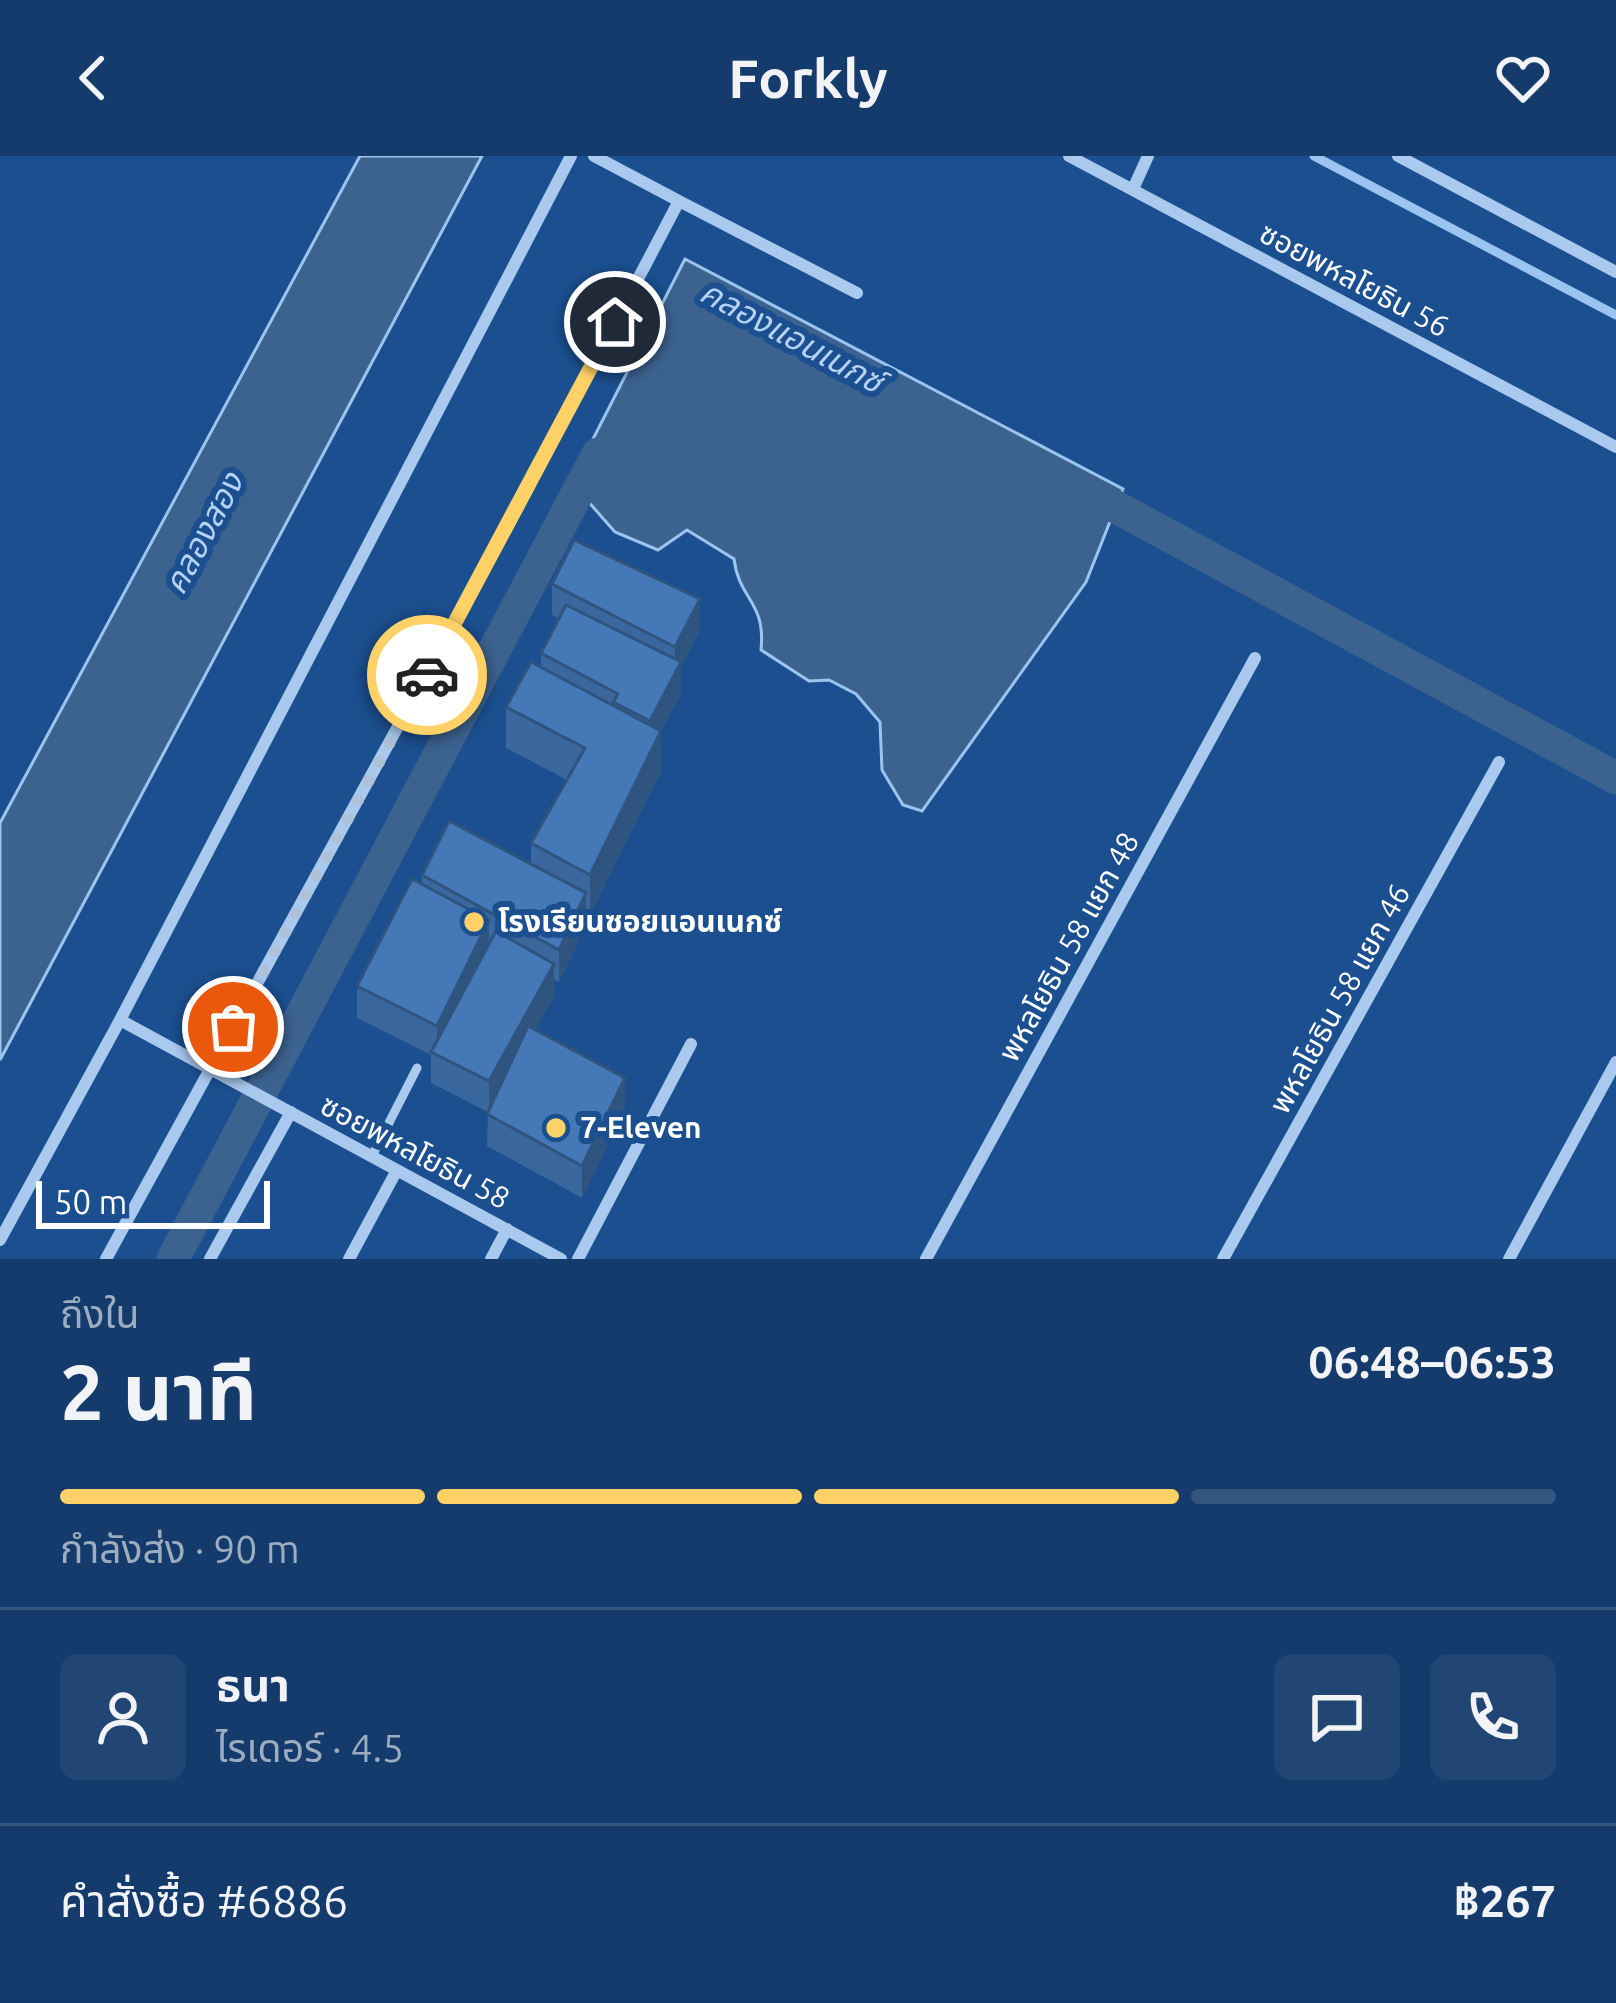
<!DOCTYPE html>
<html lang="th">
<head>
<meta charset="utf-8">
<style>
  :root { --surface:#143b6b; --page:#214673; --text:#f1f3f6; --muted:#9dadc1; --line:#33557e; --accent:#ffd166 }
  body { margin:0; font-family:Ubuntu,"Noto Sans Thai",sans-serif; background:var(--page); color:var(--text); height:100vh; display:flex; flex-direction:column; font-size:45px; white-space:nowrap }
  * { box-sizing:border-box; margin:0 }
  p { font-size:39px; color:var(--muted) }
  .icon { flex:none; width:66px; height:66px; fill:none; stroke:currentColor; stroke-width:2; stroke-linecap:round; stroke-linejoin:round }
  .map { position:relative; height:1103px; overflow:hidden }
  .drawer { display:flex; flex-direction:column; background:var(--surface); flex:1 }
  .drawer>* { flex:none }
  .scale { position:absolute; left:36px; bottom:30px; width:234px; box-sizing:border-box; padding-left:12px; border:6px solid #fff; border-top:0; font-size:33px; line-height:42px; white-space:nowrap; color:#fff; -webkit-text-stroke:9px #1b4f8f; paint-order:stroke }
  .pin { position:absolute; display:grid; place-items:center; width:102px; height:102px; color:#fff; margin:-51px; border:6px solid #fff; border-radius:50%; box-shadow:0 3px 12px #0007 }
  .courier { position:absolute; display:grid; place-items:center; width:120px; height:120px; margin:-60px; border:9px solid #ffd166; border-radius:50%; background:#fff; color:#222; box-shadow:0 3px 15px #0007 }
  .headline em { font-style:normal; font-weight:700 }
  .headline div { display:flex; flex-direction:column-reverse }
  .headline { display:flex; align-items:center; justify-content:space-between; height:204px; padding:0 60px }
  h1 { font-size:78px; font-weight:700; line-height:90px }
  .bar { display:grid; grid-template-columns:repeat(4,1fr); gap:18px 12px; align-content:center; height:144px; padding:0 60px }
  .bar i { height:15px; border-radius:9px; background:var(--line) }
  .bar .active { background:var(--accent) }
  .bar p { grid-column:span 4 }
  .line { display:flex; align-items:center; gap:30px; padding:0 60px; border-top:3px solid var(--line) }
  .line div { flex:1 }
  .round { display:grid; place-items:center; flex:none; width:126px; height:126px; border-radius:18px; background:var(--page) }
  header { display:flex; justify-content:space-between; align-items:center; height:156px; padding:0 60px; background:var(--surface); font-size:54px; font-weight:700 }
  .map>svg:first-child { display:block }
  .water { fill:#3c6290; stroke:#9cc4f0; stroke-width:3 }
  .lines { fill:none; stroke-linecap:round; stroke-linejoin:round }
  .stream { stroke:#9cc4f0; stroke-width:9 }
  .canal { stroke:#3c6290; stroke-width:33 }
  .lane { stroke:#a9c9ee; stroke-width:9 }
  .street { stroke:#a9c9ee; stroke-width:12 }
  .wall { fill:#3a679d }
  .shaded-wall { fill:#305480 }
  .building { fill:#4478b7; stroke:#305480; stroke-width:3 }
  .done { stroke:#afc1d8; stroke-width:12; stroke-dasharray:0 21.6 }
  .route { stroke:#ffd166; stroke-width:15 }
  .poi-dot { fill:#ffd166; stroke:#1b4f8f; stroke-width:4.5 }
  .labels { text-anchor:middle; stroke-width:12; stroke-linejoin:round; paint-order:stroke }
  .street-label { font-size:30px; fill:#fff; stroke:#1b4f8f }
  .poi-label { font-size:30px; font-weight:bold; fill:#fff; stroke:#1b4f8f; text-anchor:start }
  .water-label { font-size:33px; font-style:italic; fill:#b5d3f5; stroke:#1b4f8f }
</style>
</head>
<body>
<header><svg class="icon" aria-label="back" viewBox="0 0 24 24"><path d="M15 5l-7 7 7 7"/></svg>Forkly<svg class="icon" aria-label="heart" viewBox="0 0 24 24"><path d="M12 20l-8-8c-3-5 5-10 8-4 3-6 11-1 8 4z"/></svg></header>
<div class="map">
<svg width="1616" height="1103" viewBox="0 0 1616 1103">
  <rect width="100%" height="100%" fill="#1b4f8f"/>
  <path class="water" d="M360,0H482L0,904V667Z
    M685,103L1123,333L1086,426L922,655L903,649L882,614L880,566L856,538L829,524L809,525L761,494C766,445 739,444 734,403L687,374L658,394L615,376L571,326Z"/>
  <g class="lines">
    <path class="stream" d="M1314,0L1616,159"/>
    <path class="canal" d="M1081,332L1616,622
      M173,1103L598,298"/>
    <path class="lane" d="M372,1000L417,912"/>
    <path class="street" d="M1069,0L1616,291
      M1398,0L1616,116
      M1133,33L1148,0
      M679,45L857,137
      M120,864L561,1103
      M0,1084L120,864L571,0
      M106,1103L509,368L679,45L594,0
      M210,1103L291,956
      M349,1103L397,1014
      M491,1103L507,1073
      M578,1103L691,888
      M926,1103L1255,502
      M1223,1103L1499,606
      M1509,1103L1616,906"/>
  </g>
  <path class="wall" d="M552,428L700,475L681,511V537L661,576V616L590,759L586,757V769L559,826L554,823V840L535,874L625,954L582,1042L487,990L488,956L431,927V899L357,862V830L422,728V719L531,708V687L567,624L506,592V551L541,512V497L559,463L552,459Z"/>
  <path class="shaded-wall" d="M700,443V475L681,511V537L661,576V616L590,759V719L650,597V565L675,517V491Z
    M586,737V769L559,826V794Z
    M489,764V795L437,902V870Z
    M554,808V840L489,957V925Z
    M625,922V954L582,1042V1010Z"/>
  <path class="building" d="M574,384L700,443L675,491L552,428Z
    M566,449L681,506L650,565L613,546L618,538L541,497Z
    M531,506L661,575L590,719L531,687L585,592L506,551Z
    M449,665L586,737L559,794L422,719Z
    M412,723L489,764L437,870L357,830Z
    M496,775L554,808L489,925L431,896Z
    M528,870L625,922L582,1010L487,958Z"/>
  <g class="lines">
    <path class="done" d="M233,871L427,519"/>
    <path class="route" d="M427,519L615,166"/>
  </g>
  <g class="poi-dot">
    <circle cx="474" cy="766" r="12"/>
    <circle cx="556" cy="972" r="12"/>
  </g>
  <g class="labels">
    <g class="street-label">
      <text transform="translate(1354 124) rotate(28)" y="10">ซอยพหลโยธิน 56</text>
      <text transform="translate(1069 791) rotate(-61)" y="10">พหลโยธิน 58 แยก 48</text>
      <text transform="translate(1340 843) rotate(-61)" y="10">พหลโยธิน 58 แยก 46</text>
      <text transform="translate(415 996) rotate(28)" y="10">ซอยพหลโยธิน 58</text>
    </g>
    <g class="poi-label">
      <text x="498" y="776">โรงเรียนซอยแอนเนกซ์</text>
      <text x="580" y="982">7-Eleven</text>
    </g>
    <g class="water-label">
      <text transform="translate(792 180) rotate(28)" y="12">คลองแอนเนกซ์</text>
      <text transform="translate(203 377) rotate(-62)" y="12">คลองสอง</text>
    </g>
  </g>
</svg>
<div class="scale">50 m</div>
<div class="pin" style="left:233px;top:871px;background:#ea580c"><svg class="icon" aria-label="bag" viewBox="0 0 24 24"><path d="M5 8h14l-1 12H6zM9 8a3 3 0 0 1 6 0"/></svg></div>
<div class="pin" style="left:615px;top:166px;background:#1f2937"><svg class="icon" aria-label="home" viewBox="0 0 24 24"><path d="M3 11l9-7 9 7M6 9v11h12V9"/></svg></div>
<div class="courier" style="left:427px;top:519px"><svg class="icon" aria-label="car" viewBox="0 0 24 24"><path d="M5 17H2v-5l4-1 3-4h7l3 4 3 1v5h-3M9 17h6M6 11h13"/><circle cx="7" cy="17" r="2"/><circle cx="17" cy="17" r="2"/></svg></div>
</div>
<section class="drawer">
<div class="headline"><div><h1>2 นาที</h1><p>ถึงใน</p></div><em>06:48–06:53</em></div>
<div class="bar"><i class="active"></i><i class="active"></i><i class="active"></i><i></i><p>กำลังส่ง · 90 m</p></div>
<div class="line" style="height:216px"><a class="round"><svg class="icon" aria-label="person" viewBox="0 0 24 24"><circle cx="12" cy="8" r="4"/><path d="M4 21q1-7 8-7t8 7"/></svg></a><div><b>ธนา</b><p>ไรเดอร์ · 4.5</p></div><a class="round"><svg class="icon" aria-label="chat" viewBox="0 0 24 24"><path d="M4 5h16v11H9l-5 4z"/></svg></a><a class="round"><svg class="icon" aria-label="phone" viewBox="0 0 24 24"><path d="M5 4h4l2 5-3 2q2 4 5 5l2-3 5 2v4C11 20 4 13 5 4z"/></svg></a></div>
<div class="line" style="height:156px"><div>คำสั่งซื้อ #6886</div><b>฿267</b></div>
</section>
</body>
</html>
